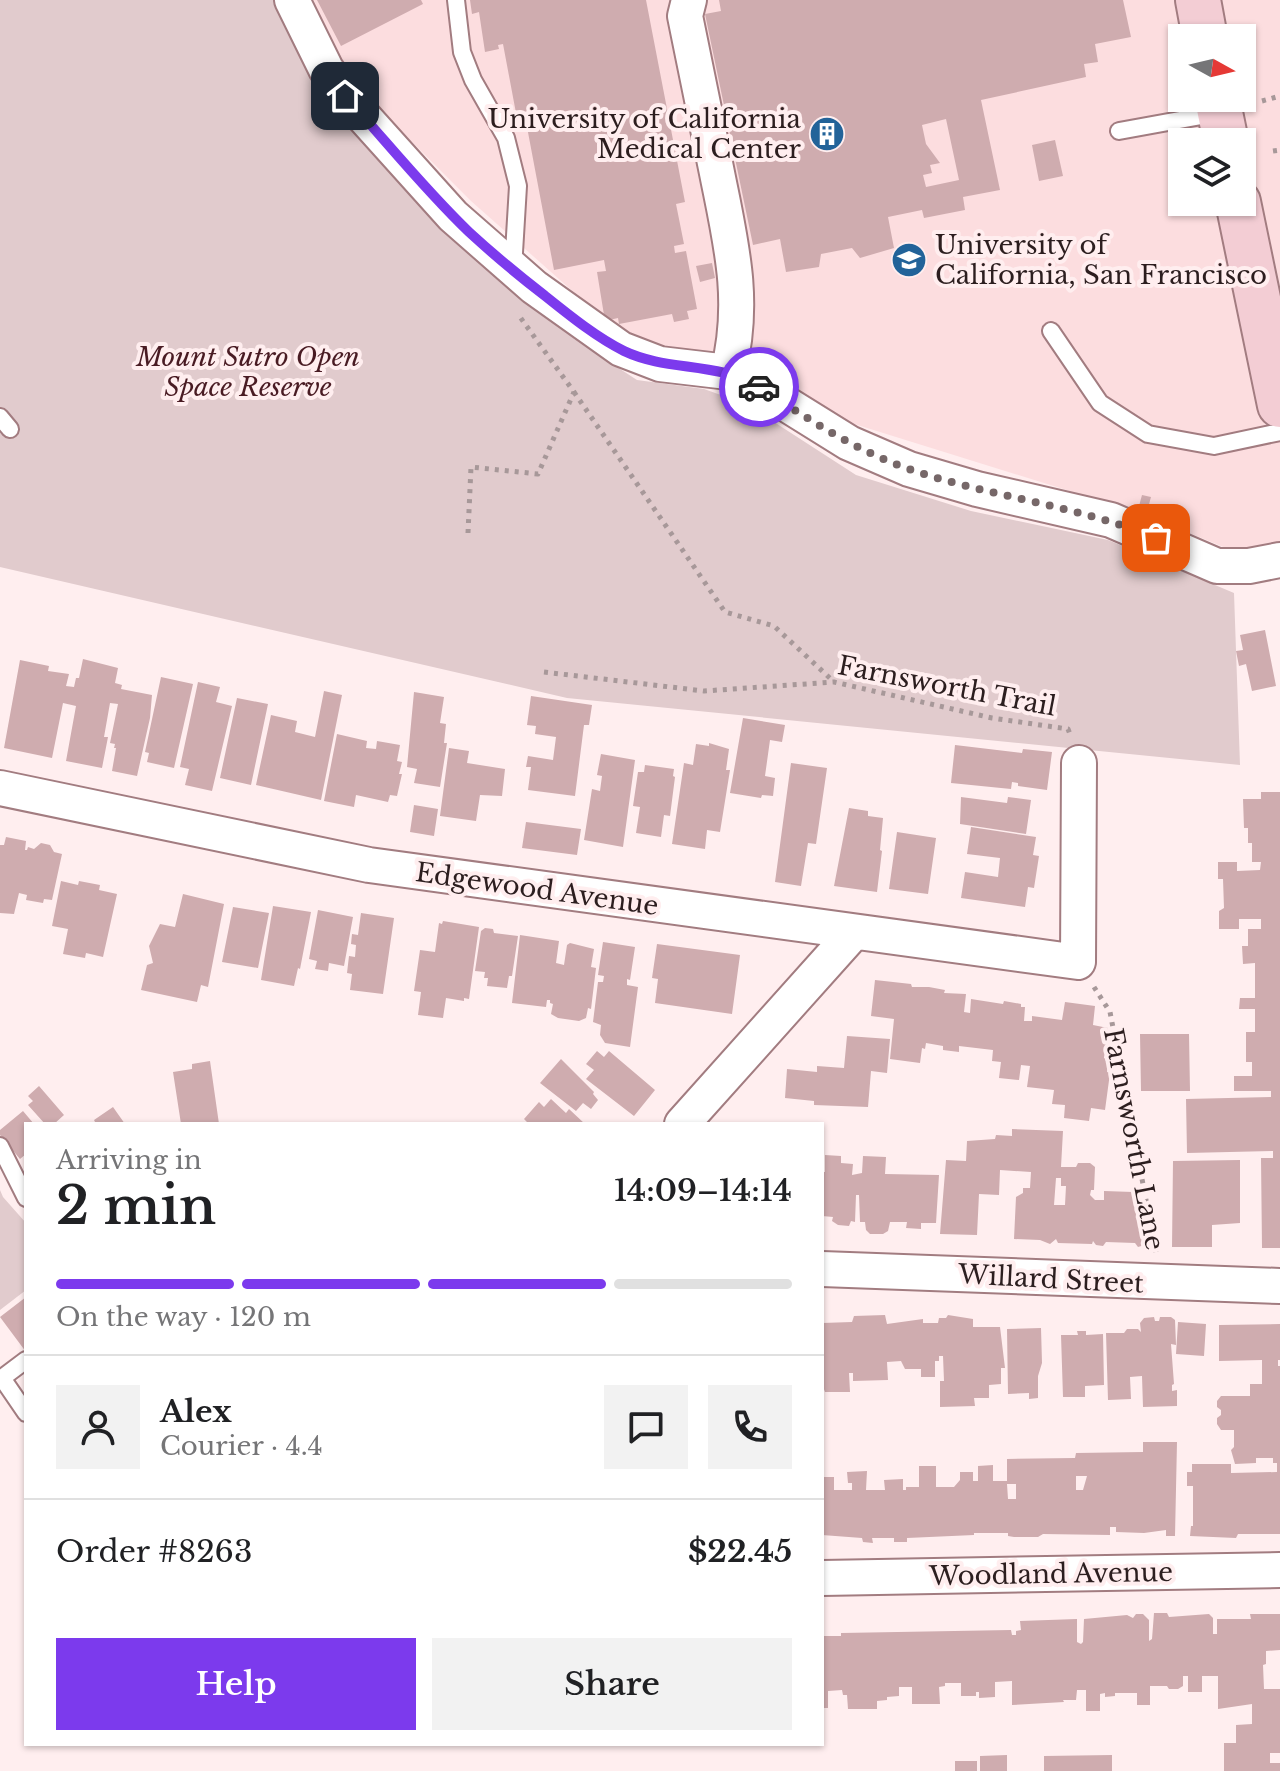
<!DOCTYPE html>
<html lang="en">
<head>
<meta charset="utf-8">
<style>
  :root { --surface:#fff; --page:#f2f2f2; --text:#202124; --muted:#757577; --line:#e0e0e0; --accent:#7c3aed }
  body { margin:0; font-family:"Libre Baskerville",serif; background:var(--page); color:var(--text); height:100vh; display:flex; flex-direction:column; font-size:30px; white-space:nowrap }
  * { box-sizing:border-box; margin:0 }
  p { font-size:26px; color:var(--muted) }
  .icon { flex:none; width:44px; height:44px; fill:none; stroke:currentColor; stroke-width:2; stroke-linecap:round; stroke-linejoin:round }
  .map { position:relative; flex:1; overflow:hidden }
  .details { position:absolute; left:24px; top:1122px; width:800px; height:624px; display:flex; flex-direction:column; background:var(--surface); border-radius:0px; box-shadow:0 2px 6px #0004 }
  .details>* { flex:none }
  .needle { width:52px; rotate:98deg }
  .buttons { position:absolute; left:1168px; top:24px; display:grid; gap:16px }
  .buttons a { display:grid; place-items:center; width:88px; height:88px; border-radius:0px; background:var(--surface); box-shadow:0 2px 6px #0004; font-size:40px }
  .pin { position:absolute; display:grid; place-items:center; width:68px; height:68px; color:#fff; margin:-34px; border-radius:16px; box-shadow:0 4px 12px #0006 }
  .courier { position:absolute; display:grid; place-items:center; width:80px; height:80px; margin:-40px; border:6px solid #7c3aed; border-radius:50%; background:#fff; color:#222; box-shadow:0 2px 10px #0007 }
  .headline em { font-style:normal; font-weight:600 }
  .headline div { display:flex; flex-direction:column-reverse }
  .headline { display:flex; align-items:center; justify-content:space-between; height:136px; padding:0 32px }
  h1 { font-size:52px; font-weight:600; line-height:60px }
  .bar { display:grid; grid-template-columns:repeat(4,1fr); gap:12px 8px; align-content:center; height:96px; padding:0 32px }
  .bar i { height:10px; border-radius:6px; background:var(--line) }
  .bar .selected { background:var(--accent) }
  .bar p { grid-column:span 4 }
  .line { display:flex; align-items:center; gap:20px; padding:0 32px; border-top:2px solid var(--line) }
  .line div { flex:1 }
  .round { display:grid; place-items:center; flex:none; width:84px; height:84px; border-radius:0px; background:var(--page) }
  .button { display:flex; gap:16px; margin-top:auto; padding:16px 32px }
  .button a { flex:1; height:92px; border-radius:0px; background:var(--accent); color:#fff; font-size:32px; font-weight:600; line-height:92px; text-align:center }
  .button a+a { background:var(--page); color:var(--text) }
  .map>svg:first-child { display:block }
  .built { fill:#fcdddf; fill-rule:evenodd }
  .green { fill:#e1cbcd }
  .building { fill:#cfacaf; fill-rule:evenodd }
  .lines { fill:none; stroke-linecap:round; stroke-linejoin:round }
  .lane-casing { stroke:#a27c80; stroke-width:20 }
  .street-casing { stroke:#a27c80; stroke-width:38 }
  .secondary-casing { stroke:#a27c80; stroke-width:48 }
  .path { stroke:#a79899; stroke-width:5; stroke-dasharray:4 6; stroke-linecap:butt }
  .lane { stroke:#fff; stroke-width:16 }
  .street { stroke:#fff; stroke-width:34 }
  .secondary { stroke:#f3cdd4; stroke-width:44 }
  .done { stroke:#766768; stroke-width:8; stroke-dasharray:0 14.4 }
  .route { stroke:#7c3aed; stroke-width:10 }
  .labels { text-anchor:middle; stroke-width:8; stroke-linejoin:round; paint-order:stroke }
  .poi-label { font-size:26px; fill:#2c1e1f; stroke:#ffeeef; text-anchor:end }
  .park-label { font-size:26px; font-style:italic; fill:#491b23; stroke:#ffeeef }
  .street-label { font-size:26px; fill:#2c1e1f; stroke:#ffeeef }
</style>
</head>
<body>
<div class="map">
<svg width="1280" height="1771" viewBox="0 0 1280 1771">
  <rect width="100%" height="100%" fill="#ffeeef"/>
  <path class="built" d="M299,0H1280V570L1140,513L707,378L604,319L471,201L311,41ZM1182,38H1242V98H1182ZM1182,142H1242V202H1182Z"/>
  <path class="green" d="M0,0H283L534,306L600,356L637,380L704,389L746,404L856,475L971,511L1108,540L1234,593L1240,765L567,698L0,567Z
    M0,1190L3,1197L26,1223V1290L0,1310Z"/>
  <path class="building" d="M317,0H421L423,4L341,46Z
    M470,0H646L685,202L676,204L684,244L674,246L675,253L686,251L697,309L687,311L689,319L674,322L672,314L619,324L618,318L605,321L597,272L606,271L604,260L554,270L527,127L519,129L503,44L498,45L499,49L485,52L479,12L472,14Z
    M719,0H1123L1131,37L1095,44L1098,62L1084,64L1086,77L981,100L1000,190L963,197L965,210L924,218L922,210L888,217L894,248L860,258L852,248L821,254L819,267L786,272L780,239L753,245L705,14L721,11ZM946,119L959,180L926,187L923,175L932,173L930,165L940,163L926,144L922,125Z
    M1055,140L1063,176L1039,181L1032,145Z
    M712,263L715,278L700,282L696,266Z
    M1142,495L1151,497L1148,508L1139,506Z
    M1265,630L1276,686L1252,691L1246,664L1239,666L1236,651L1243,650L1240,635Z
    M83,659L118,668L115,683L122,685L121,689L152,695L150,718L137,776L112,771L116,748H114L115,744L110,743L118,704L110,703L104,737H108L102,768L66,761L76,706L63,703L52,758L4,748L20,660L49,666L48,671L69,674L66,686L74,687L76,678H79Z
    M161,677L193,684L174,768L147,762L149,753L145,752Z
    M198,682L220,687L216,702L232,706L212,791L185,785L189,769L180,767Z
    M324,691L342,695L321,800L256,785L271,715L297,721L295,732L315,737Z
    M414,692L444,697L440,723L446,724L444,743H447L440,787L414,783L417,769L407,767Z
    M531,696L592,705L589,725H584L575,796L528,790L531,767H526L528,756L553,760L556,737L535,734L536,726L527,725Z
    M237,698L268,704L251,785L220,778Z
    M743,718L785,725L782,742L770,740L765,776L775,778L773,796L762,795L761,798L730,793Z
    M337,734L367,741L366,748L376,749L377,741L400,745L397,761L402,762L399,774H402L397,796L390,795L388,802L356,795L354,807L324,801Z
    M709,743L729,749L726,770H730L720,832L707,830L705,849L672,844L684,763L693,765L696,744L709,746Z
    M955,745L1022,753L1023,749L1052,752L1047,790L1018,786V783L1012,782L1011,789L951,783Z
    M449,748L469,751L467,763L505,769L502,796L480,795L476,821L440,816Z
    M601,754L635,760L623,847L584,840L592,789L600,791L602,776L597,775Z
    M791,763L827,768L816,844L808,843L801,886L775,882Z
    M645,765L674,769L673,776L675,777L670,816L664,815L661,837L636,833L640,807L633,806L638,772H644Z
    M1261,792H1280V1248H1262L1261,1158H1273V1151L1187,1153L1186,1099L1271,1097V1091H1234V1076H1252V1062H1246V1032H1255V1009H1239L1240,998H1255V963L1243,964L1242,946H1248V929H1261V919H1239V929H1219V911L1224,908L1223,879H1218V862H1237V871L1260,870L1261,862H1252V843H1248V828H1244L1243,799H1261Z
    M961,797L1007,803L1008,797L1031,800L1026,834L960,824Z
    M414,805L438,809L434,836L410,832Z
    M849,808L868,811V816L883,818L880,850L882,851L877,892L834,886Z
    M526,822L581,829L577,855L522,848Z
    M971,827L1036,837L1033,855L1039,856L1034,888L1028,887L1025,907L961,898L965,872L998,877L1000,858L967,854Z
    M897,832L936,838L928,894L889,889Z
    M6,837L26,841L25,850H27L28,847L34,849L41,843L50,845L54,852L62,854L52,900L44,899L43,903L26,900L27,895L19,893L14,914L0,913V845H4Z
    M61,881L78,885L79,881L100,885L99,890L117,894L103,957L86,953L85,958L63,954L68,929L52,926Z
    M183,894L224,904L208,987L201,985L197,1002L141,990L147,965L153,963L149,946L160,924L175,927Z
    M273,906L311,912L300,969L298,968L294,986L261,980Z
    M233,907L269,913L258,968L222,962Z
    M318,910L353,917L344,966L329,963L328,971L315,969L317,961L309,959Z
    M361,913L394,918L383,994L350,990L352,974L347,973L349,956L355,957L356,945L351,944L352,934L358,935Z
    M443,921L479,927L469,999L464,998V1001L446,998L443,1018L418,1015L421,992L414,991L420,950L435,952L439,923L442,924Z
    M485,928L493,929L494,933L518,936L512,976H509L507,988L487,986L488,978H484L485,972L475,971L481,931Z
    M520,935L559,941L556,963L564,965L567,945L570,943L594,949L591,967L596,968L591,1009L588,1008L586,1018L579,1021L558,1018L551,1014L553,1004L550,1003V1000H547L546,1007L512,1003Z
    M603,942L635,947L630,980L627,979V985L638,987L630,1047L605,1043L600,1035L601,1025L593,1022L598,982H603L604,976L598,975Z
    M657,944L740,955L732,1014L655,1003L658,979L652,978Z
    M875,980L911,984L912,987H929L945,990L944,993L966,994L964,1012L970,1013L971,999L1003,1004L1004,1001L1021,1004V1007H1025L1024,1021H1032V1016L1062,1020L1065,1002L1095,1006L1093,1025L1108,1028L1104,1058L1108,1059L1107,1072L1110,1073L1105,1110L1091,1108L1089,1121L1064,1118L1065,1105L1052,1104L1054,1090L1027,1087L1030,1066L1021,1065L1019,1080L999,1078L1001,1062L992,1061L993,1050L959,1046V1052L943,1050V1046L926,1043L925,1049L922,1048L920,1063L890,1059L894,1019L871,1016Z
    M1140,1034H1189L1190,1091H1141Z
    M847,1036L890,1039L887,1073L871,1071L868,1107L814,1105V1101L785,1098L787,1069L817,1072V1066L844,1068Z
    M597,1051L604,1057L609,1051L655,1090L634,1116L586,1079L594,1070L586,1064Z
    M561,1059L594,1092L593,1094L598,1100L591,1109L583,1103L576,1111L540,1083Z
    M210,1061L219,1124H181L173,1072L192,1069V1064Z
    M39,1086L64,1115L54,1124H45L28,1105L33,1101L28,1096Z
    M551,1099L566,1113L569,1109L585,1124H529L524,1119L539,1102L544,1107Z
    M113,1107L125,1124H96L94,1120Z
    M23,1111L34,1124H26V1154L20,1159L0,1135V1130Z
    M1012,1129L1063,1131L1061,1167H1076L1078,1163H1090L1095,1167L1094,1190H1091L1090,1195L1095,1200H1104V1191L1133,1192V1200H1145L1144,1221L1146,1228L1151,1232L1152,1239L1148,1244L1138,1247L1135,1243L1106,1242L1103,1246L1096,1245L1093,1241L1092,1244L1058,1243L1056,1239L1050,1244L1040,1240L1014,1239L1016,1197L1023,1193V1188H1030L1031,1172L1000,1170L999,1195L979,1194L977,1235L940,1234L946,1160L966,1161L967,1141L995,1139L996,1135L1012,1136ZM1056,1178H1061V1186H1066L1065,1205H1054Z
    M825,1155L841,1156V1163L853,1164L852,1175L862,1173L863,1156L886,1157L885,1174L939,1175L936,1223H921V1229L906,1228L907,1222H890L888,1231L883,1234H870L866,1230L865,1222H860L859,1195H856L855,1222L851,1221L849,1226L838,1225L832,1221L833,1217L822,1216V1172H825Z
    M1240,1160V1223L1212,1225V1247H1172L1173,1161Z
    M26,1297V1352L0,1317Z
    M885,1315L887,1324L923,1319V1323H938L939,1318H946L948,1315L973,1319V1327H1000L1005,1368H1001V1384L989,1385V1398H974L975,1406L940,1407V1381H944L943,1356H939V1361H935V1377H921V1369H905L901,1361L887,1362L888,1380L853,1381V1373H849L850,1392H825L822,1384V1323L852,1322L854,1316Z
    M1154,1317L1155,1321H1159L1160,1317H1171L1175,1320L1176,1345L1171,1344L1174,1384L1172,1385V1391L1177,1390V1406L1143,1407L1142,1376L1130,1377L1131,1399L1108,1400L1106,1333H1124L1127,1329H1138L1141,1332L1140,1323L1144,1318Z
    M1178,1322L1206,1324L1204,1356L1176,1354Z
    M1280,1324V1360H1278V1366H1280V1534H1238L1236,1538L1190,1536L1191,1526H1193V1486H1187V1472H1192V1464H1231V1473L1277,1472V1463H1273V1458H1256V1463L1235,1464L1231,1450L1234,1447V1430H1221L1217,1424V1418L1221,1415V1410L1217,1407V1401L1221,1396H1250V1384H1262V1360L1219,1361V1325Z
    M1041,1328L1042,1363L1038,1376V1398L1029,1399V1393L1008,1394L1007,1329Z
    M1077,1331H1086V1335L1103,1334L1104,1385L1085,1386V1397H1063L1061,1335H1078Z
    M1143,1442H1177L1175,1536H1166V1530L1144,1533L1116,1532V1527H1110V1535L1043,1534L1038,1537H1014L1008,1536V1533H974V1535L907,1538V1542H894V1538H872L873,1543L863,1542L862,1538L822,1535V1477H834V1490H852V1483H848L847,1472L867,1471L866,1490H885L884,1480L903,1479V1490H906V1487H919V1466H936V1487H954L960,1480V1472H973V1481H978V1466L993,1465V1481H1007V1459L1075,1458L1076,1453L1143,1452ZM1076,1476H1087L1083,1490H1076ZM1007,1484H1016V1499H1008Z
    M1154,1613H1167L1169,1617L1209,1614L1213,1618V1634H1217V1619H1251L1250,1614H1280V1650L1266,1651V1664L1263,1665L1264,1689H1280V1753H1270V1763H1280V1771H1224V1743H1236V1725L1252,1724V1704L1218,1709V1676H1202V1692H1188V1676H1183V1686L1178,1689H1169L1167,1686H1150V1705H1137V1693H1115V1696L1105,1697V1693L1100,1694V1711H1086V1690H1077L1076,1700H1063L1064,1702L1012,1705V1681L995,1682V1697L979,1698V1692H976V1696H961V1683H945V1686L939,1687L940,1704H912V1687H899V1696L887,1697V1700L877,1701V1709H848L847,1695H843L842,1690L828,1691V1708H822V1636H841V1633L1011,1630L1012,1635H1016V1631L1021,1630L1020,1621L1077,1619V1642L1081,1644L1083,1642L1084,1619L1127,1615L1133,1618L1136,1614H1143L1149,1620V1641L1152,1639Z
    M1007,1755V1771H980V1756Z
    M1112,1755V1771H1044V1756Z
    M955,1761H977V1771H955Z"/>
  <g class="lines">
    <defs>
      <path id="lane" d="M456,0L462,52L473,80L506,138L518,186L513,269
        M1119,131L1218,113
        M1051,331L1100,403L1148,434L1214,446L1280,432
        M0,417L10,429
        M0,1146L26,1198
        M26,1360L2,1378L26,1413"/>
      <path id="street" d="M292,0L326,69L345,96L453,216L534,287L621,349L660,364L728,372L754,384L849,443L909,469L977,489L1111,520L1217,566H1249L1280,560
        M689,0L685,16C696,68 706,121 717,173C731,243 746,301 728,372
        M0,788L369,865L1078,962L1079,763
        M682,1124L854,932
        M822,1269L1280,1286
        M822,1578L1280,1570"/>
      <path id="secondary" d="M1198,0L1205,38
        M1217,98L1226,142
        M1238,202L1280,405"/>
    </defs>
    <use href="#lane" class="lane-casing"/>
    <use href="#street" class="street-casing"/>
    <use href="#secondary" class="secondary-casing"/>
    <path class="path" d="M1262,101L1280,96
      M1273,151L1280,150
      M574,392L725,612L774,626L833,681
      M468,533L471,467L538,474L574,392L520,317
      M544,672L704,691L834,682L992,718L1068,729L1071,737
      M1094,987L1110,1012L1156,1252"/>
    <use href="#lane" class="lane"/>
    <use href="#street" class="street"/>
    <use href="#secondary" class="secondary"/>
  </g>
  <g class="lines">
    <path class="done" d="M759,387C807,418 854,450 909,469C990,497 1076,505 1156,538"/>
    <path class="route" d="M345,96C386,141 425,190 469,232C493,254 518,275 544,295C569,315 596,337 624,351C668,372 717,361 759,387"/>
  </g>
  <defs>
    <symbol id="building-disc" viewBox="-11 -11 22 22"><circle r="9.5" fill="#226399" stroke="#ffeeef"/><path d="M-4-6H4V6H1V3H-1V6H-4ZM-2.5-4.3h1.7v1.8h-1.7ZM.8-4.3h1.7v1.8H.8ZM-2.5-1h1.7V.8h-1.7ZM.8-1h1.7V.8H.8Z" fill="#fff"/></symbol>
    <symbol id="university-disc" viewBox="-11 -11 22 22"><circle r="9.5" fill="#226399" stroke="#ffeeef"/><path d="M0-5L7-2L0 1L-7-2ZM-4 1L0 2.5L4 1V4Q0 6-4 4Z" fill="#fff"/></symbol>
  </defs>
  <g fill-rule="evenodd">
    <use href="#building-disc" x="807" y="114" width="40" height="40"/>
    <use href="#university-disc" x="889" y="240" width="40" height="40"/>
  </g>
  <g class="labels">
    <g class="poi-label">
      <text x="801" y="128">University of California<tspan x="801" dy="30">Medical Center</tspan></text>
      <text x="935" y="254" text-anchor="start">University of<tspan x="935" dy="30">California, San Francisco</tspan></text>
    </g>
    <g class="park-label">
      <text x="248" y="366">Mount Sutro Open<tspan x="248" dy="30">Space Reserve</tspan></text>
    </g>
    <g class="street-label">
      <text transform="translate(947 686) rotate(11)" y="9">Farnsworth Trail</text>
      <text transform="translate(537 889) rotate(8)" y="9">Edgewood Avenue</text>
      <text transform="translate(1134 1139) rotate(79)" y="9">Farnsworth Lane</text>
      <text transform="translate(1051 1279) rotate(3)" y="9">Willard Street</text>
      <text transform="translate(1051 1574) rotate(-1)" y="9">Woodland Avenue</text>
    </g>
  </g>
</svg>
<div class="buttons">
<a><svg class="needle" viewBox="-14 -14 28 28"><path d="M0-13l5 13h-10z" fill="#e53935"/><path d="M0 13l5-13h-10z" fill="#757577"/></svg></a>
<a><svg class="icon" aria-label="layers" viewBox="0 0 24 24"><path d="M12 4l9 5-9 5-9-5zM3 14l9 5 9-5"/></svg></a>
</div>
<div class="pin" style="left:1156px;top:538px;background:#ea580c"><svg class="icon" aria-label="bag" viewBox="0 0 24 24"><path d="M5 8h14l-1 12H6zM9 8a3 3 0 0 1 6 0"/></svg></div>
<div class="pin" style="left:345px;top:96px;background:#1f2937"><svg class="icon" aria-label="home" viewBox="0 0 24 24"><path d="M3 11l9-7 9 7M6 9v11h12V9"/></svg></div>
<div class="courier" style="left:759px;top:387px"><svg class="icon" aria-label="car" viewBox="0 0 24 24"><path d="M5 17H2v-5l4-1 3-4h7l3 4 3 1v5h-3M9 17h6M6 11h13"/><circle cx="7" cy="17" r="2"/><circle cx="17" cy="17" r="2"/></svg></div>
<section class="details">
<div class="headline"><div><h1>2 min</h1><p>Arriving in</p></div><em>14:09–14:14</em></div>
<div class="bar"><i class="selected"></i><i class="selected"></i><i class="selected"></i><i></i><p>On the way · 120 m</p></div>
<div class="line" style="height:144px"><a class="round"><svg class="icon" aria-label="person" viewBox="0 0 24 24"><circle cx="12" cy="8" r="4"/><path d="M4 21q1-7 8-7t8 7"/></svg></a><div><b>Alex</b><p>Courier · 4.4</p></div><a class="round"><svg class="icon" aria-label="chat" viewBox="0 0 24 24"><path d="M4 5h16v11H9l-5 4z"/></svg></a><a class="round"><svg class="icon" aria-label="phone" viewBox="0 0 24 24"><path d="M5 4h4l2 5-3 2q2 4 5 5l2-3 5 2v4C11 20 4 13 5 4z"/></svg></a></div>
<div class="line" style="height:104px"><div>Order #8263</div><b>$22.45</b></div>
<div class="button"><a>Help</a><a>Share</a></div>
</section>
</div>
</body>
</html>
